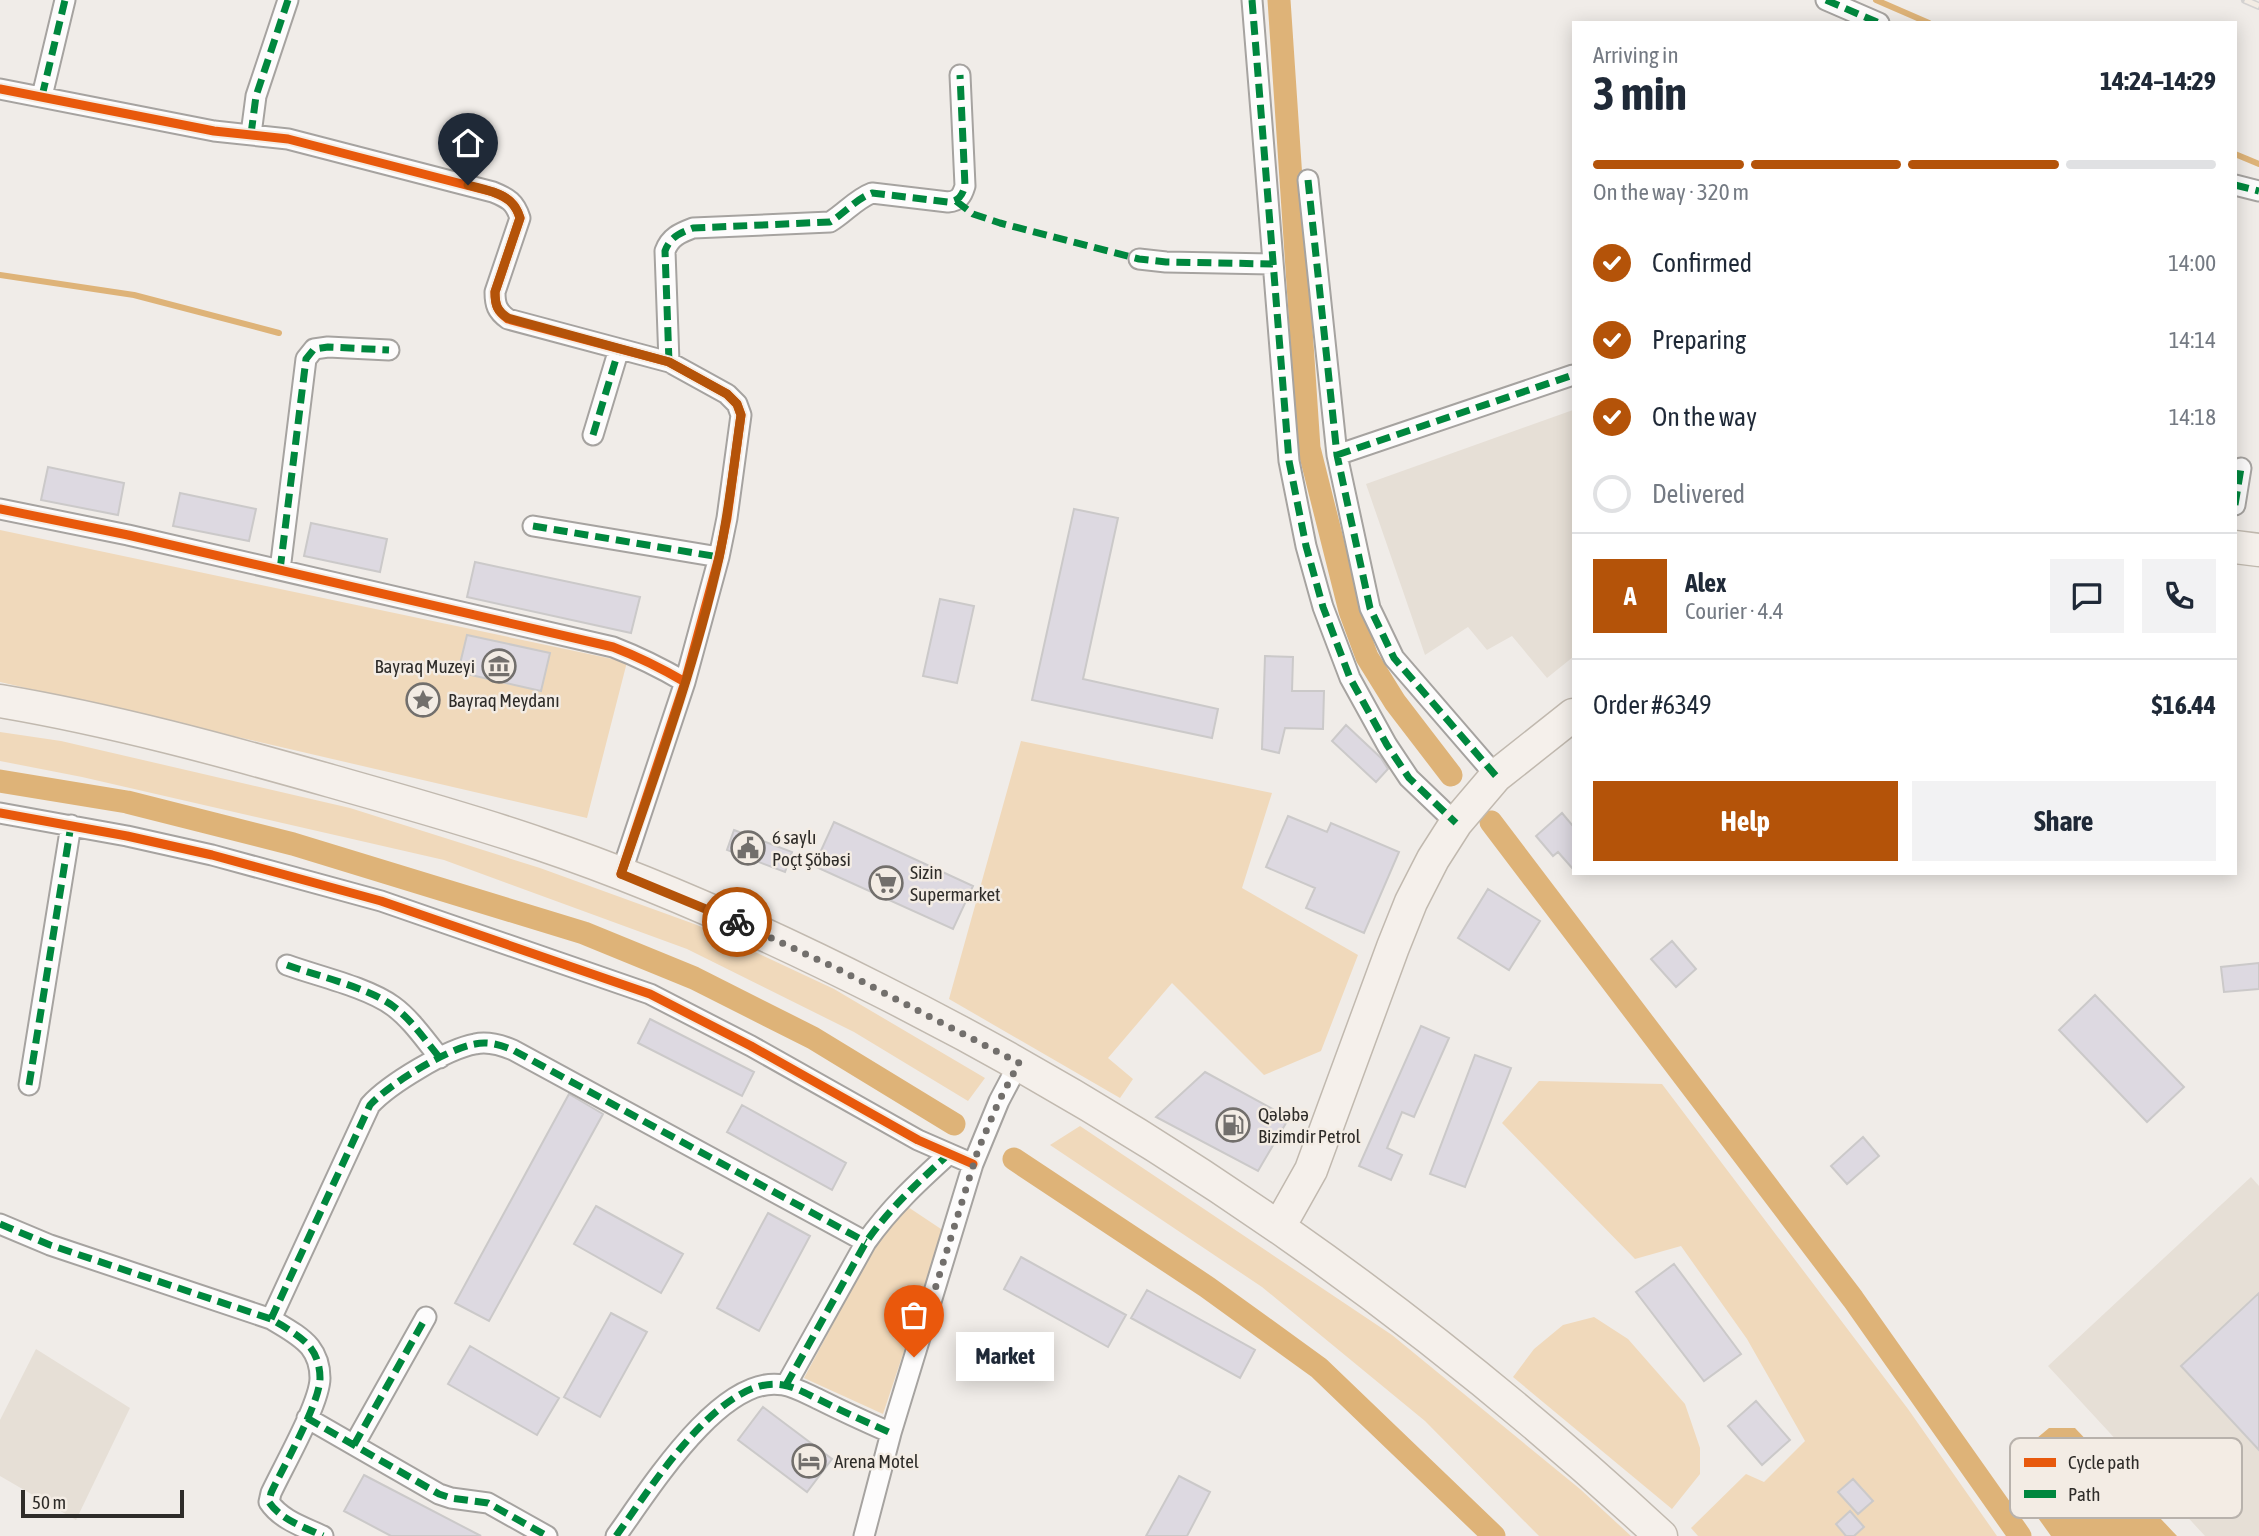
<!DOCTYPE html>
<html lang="en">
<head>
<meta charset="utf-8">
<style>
  :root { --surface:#fff; --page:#f2f2f3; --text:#1f2937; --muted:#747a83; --line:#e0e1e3; --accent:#b45309 }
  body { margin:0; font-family:"Asap Condensed",sans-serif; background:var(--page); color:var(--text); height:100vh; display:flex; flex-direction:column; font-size:26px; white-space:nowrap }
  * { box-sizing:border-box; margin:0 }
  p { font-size:23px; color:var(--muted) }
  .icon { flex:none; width:38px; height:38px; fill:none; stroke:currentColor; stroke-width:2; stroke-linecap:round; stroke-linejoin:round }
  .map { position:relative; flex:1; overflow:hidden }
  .panel { position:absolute; left:1572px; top:21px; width:665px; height:854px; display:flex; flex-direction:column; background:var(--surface); border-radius:0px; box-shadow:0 4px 18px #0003 }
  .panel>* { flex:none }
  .scale { position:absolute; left:21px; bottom:18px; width:163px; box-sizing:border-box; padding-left:7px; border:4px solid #2e2c29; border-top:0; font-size:19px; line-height:24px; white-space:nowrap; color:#2e2c29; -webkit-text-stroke:5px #f3ece4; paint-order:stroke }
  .pin { position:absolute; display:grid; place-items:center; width:60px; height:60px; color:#fff; margin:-72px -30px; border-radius:50% 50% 50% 0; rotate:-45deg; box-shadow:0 0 7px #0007 }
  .pin .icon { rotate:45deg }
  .courier { position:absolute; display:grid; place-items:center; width:70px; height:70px; margin:-35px; border:5px solid #b45309; border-radius:50%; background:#fff; color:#222; box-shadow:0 2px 9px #0007 }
  .bubble { position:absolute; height:49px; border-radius:0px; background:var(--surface); box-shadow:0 4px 18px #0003; font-size:23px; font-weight:700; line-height:49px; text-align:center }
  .overview em { font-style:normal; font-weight:700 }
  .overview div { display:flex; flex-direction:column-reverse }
  .overview { display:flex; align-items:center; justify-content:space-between; height:119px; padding:0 21px }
  h1 { font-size:46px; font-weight:700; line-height:52px }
  .bar { display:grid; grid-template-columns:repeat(4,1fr); gap:10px 7px; align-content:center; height:84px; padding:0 21px }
  .bar i { height:9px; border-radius:5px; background:var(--line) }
  .bar .selected { background:var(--accent) }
  .bar p { grid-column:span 4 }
  .line { display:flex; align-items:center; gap:18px; padding:0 21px; border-top:2px solid var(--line) }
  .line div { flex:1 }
  .round { display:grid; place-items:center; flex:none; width:74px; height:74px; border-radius:0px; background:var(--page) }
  ol { padding:0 21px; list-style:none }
  li { display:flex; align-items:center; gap:21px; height:77px }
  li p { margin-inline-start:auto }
  li .icon { padding:7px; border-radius:50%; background:var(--accent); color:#fff; stroke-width:4 }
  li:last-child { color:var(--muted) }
  li i { width:38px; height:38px; border:4px solid var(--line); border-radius:50% }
  .cta { display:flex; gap:14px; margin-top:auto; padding:14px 21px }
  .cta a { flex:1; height:80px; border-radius:0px; background:var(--accent); color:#fff; font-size:28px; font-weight:700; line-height:80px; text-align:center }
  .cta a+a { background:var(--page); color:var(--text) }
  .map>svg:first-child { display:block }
  .built { fill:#e6dfd6 }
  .green { fill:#f0d9bb }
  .water { fill:#deb378 }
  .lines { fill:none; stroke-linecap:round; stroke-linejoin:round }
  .stream { stroke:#deb378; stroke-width:6 }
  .canal { stroke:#deb378; stroke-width:23 }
  .building { fill:#ddd9e1; stroke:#cbc9c9; stroke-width:2 }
  .street-casing { stroke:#a6a3a0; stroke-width:23 }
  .primary-casing { stroke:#c1b9af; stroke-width:35 }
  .street { stroke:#fdfcfc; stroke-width:19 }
  .primary { stroke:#f5f0eb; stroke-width:32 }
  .rail-casing { stroke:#d4d2d1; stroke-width:8 }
  .rail { stroke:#f3ece4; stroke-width:5; stroke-dasharray:16; stroke-linecap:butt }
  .quiet { stroke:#00873e; stroke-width:7; stroke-dasharray:14 7; stroke-linecap:butt }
  .cycleway-casing { stroke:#f3ece4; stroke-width:13 }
  .cycleway { stroke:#e8590c; stroke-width:9 }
  .done { stroke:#726f6c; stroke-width:7; stroke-dasharray:0 12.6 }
  .route { stroke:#b45309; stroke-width:9 }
  .labels { text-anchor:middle; stroke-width:5; stroke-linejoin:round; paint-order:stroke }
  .poi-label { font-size:19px; fill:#2e2c29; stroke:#f3ece4; text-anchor:start }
  .key { fill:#f3ece4; stroke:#b8b2ac; stroke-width:2 }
  .key-label { font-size:19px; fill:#2e2c29 }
</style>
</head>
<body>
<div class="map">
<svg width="2259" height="1536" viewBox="0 0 2259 1536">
  <rect width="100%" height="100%" fill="#f0ece8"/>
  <path class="built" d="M1573,410V657L1547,678L1512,636L1487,650L1468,627L1425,655L1366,484Z
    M2251,1177L2259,1186V1536H2205L2048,1366Z
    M36,1349L130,1408L76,1520L0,1476V1420Z"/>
  <path class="green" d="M0,530L627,662L587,818L0,682Z
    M0,732L61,741L350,808L540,868L697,925L834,989L985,1078L968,1101L854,1032L687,949L444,860L82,777L0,761Z
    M1021,741L1272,793L1242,888L1358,955L1321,1051L1264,1075L1172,983L1108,1058L1133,1079L1120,1098L949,999Z
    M1539,1081L1662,1084L1908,1409L1997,1536H1698L1691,1528L1746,1474L1764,1482L1805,1441L1747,1339L1681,1246L1635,1259L1502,1123Z
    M1080,1126L1392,1335L1580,1489L1631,1536H1539L1425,1421L1262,1287L1050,1145Z
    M908,1207L944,1231L883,1414L804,1378L874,1247Z
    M1594,1317L1628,1339L1685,1404L1700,1448V1474L1672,1509L1513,1377L1534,1349L1563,1325Z"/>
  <path class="water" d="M2049,1428H2075L2177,1536H2051L2011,1480L2013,1458Z"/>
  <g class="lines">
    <path class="stream" d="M1876,0L1929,23
      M2235,154L2259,164
      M0,275L134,295L279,333"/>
    <path class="canal" d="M1279,0L1309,448L1350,611L1367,657L1395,702L1451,775
      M0,781L127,802L293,844L584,933L694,978L813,1038L954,1124
      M1491,822L1853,1299L2020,1536
      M1014,1159L1207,1287L1319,1368L1494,1536"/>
  </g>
  <path class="building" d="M48,467L124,483L118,515L41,500Z
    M180,493L256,509L249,541L173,526Z
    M1074,509L1118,518L1083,679L1218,709L1212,738L1032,700Z
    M311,523L387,539L380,572L304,556Z
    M475,562L640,597L631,633L467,597Z
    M940,599L974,606L957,683L923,676Z
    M467,635L550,653L541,691L458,672Z
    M1265,656L1293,657L1292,691H1324L1323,729L1285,728L1279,753L1262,749Z
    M1346,725L1381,758L1388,769L1376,782L1332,741Z
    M1562,813L1573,826V869L1558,852L1553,856L1536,836Z
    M1288,816L1327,832L1331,823L1399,852L1364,933L1306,908L1315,888L1266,867Z
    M834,822L973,886L953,929L814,866Z
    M734,830L792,852L785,872L727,850Z
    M1488,889L1540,921L1509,970L1458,938Z
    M1672,941L1696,969L1676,987L1651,959Z
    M2259,963V989L2224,992L2221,967Z
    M2095,995L2184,1087L2147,1122L2059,1030Z
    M650,1019L754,1072L742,1096L638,1043Z
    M1421,1026L1449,1038L1414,1117L1402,1112L1387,1148L1402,1155L1391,1180L1359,1166Z
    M1475,1055L1511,1068L1465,1187L1430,1174Z
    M1205,1072L1289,1118L1258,1171L1156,1117Z
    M569,1094L603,1114L489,1321L455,1303Z
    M742,1105L846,1163L832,1190L727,1132Z
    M1863,1137L1879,1156L1847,1184L1831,1166Z
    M596,1206L683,1254L661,1293L574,1244Z
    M768,1213L810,1236L759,1331L717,1308Z
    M1021,1257L1126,1315L1108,1347L1004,1289Z
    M1674,1264L1741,1354L1704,1381L1636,1292Z
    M1147,1290L1255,1350L1240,1378L1131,1318Z
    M2259,1293V1450L2181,1366Z
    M611,1313L647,1332L600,1417L564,1397Z
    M470,1346L559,1398L537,1435L448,1384Z
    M1756,1401L1790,1440L1762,1465L1728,1426Z
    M763,1407L832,1459L807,1492L738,1440Z
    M364,1475L481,1536H391L344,1511Z
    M1179,1476L1210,1492L1187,1536H1146Z
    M1853,1479L1873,1501L1858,1514L1838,1492Z
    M1850,1511L1864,1527L1854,1536H1846L1836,1524Z"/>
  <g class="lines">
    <defs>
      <path id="street" d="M1252,0L1289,461L1306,546L1323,607L1350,678L1387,745L1409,778L1456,823
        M1826,0L1879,23
        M0,89L214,131L288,139L493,192C508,198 515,202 520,218L495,292C495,305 497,311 508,319L669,362L727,394L737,404L741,415L727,518L719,557L685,682
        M42,96L65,0
        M251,134L256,96L288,0
        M1308,180L1337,455L1370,608L1394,658L1496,776
        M2235,185L2259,191
        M1139,259L1166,262L1273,264
        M669,362L665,251C670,237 680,233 693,228L830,222C845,213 856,199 872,193L948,202C959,201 962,196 965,186L960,75
        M593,435L619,349
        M1337,455L1573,375
        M2235,505L2241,468
        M0,509L128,535L613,647C639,657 661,668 685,682L621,874
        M533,526L719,557
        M280,570L306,359L314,349L328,347L389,350
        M0,813L127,836L212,855L381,901L650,994L751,1046L918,1140L973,1164
        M287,965C317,976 367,987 393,1006C411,1019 425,1040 440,1058
        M29,1085L71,825
        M0,1224L50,1245L271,1319C284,1327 300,1335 310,1347C317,1356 320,1367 320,1378C320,1403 283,1467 271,1493L269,1502C281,1520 304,1527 323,1536
        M271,1319L370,1105C389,1084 447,1049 475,1044C488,1041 501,1045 513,1050L866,1242
        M786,1385L866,1242C890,1208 918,1182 949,1154
        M307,1418L439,1494L451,1498L488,1503L547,1536
        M354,1445L426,1317
        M616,1536C648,1492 721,1373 783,1385C795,1387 807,1394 818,1399C842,1411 866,1422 891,1433
        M864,1536L891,1433L973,1164L999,1101L1019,1063"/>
      <path id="primary" d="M2235,547L2259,550
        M0,701C112,720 222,750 331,781C401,801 471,820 540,844C656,883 770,935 879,990C1168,1135 1424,1316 1661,1536
        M1279,1227L1311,1170L1393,947L1411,902L1433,859L1456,823L1496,776L1573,715"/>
    </defs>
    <use href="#street" class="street-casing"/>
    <use href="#primary" class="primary-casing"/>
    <use href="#street" class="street"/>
    <use href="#primary" class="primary"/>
    <defs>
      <path id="rail" d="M2245,0L2259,6"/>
    </defs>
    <use href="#rail" class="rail-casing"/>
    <use href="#rail" class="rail"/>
    <path class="quiet" d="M1252,0L1289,461L1306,546L1323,607L1350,678L1387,745L1409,778L1456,823
      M1826,0L1879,23
      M42,96L65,0
      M251,134L256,96L288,0
      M1308,180L1337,455L1370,608L1394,658L1496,776
      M2235,185L2259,191
      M956,201L973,214L1000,223L1139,259L1166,262L1273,264
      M669,362L665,251C670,237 680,233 693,228L830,222C845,213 856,199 872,193L948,202C959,201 962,196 965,186L960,75
      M593,435L619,349
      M1337,455L1573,375
      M2235,505L2241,468
      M533,526L719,557
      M280,570L306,359L314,349L328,347L389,350
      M287,965C317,976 367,987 393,1006C411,1019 425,1040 440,1058
      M29,1085L71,825
      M0,1224L50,1245L271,1319C284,1327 300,1335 310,1347C317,1356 320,1367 320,1378C320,1403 283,1467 271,1493L269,1502C281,1520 304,1527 323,1536
      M271,1319L370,1105C389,1084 447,1049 475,1044C488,1041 501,1045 513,1050L866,1242
      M786,1385L866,1242C890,1208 918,1182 949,1154
      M307,1418L439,1494L451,1498L488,1503L547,1536
      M354,1445L426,1317
      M616,1536C648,1492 721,1373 783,1385C795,1387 807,1394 818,1399C842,1411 866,1422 891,1433"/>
    <defs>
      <path id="cycleway" d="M0,89L214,131L288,139L493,192C508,198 515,202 520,218L495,292C495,305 497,311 508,319L669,362L727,394L737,404L741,415L727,518L719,557L685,682
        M0,509L128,535L613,647C639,657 661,668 685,682L621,874
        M0,813L127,836L212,855L381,901L650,994L751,1046L918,1140L973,1164"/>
    </defs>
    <use href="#cycleway" class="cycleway-casing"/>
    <use href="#cycleway" class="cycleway"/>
  </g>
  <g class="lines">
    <path class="done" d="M737,922L838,969L1019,1063L999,1101L978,1150L914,1357"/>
    <path class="route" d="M468,185C490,191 513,193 520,218L495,292C495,305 497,311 508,318L669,362L727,394L737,404L741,415C734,463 729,511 719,558C695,665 657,770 621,874L737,922"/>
  </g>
  <defs>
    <symbol id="museum-ring" viewBox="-11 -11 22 22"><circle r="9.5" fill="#f3ece4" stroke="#726f6c" stroke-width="1.5"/><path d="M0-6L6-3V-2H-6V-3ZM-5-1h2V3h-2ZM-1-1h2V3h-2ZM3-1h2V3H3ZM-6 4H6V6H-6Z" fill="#726f6c"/></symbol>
    <symbol id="sight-ring" viewBox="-11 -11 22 22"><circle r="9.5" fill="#f3ece4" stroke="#726f6c" stroke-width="1.5"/><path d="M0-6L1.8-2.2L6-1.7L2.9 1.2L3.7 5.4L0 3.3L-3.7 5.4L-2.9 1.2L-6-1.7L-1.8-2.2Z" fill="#726f6c"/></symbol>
    <symbol id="civic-ring" viewBox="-11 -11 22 22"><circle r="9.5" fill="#f3ece4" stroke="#726f6c" stroke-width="1.5"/><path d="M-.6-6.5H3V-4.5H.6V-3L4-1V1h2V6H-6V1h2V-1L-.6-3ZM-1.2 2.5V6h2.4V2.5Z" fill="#726f6c"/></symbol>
    <symbol id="supermarket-ring" viewBox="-11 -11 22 22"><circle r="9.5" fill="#f3ece4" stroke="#726f6c" stroke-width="1.5"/><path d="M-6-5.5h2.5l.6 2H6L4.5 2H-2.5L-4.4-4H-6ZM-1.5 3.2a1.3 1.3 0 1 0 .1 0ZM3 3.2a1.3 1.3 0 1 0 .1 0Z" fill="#726f6c"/></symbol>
    <symbol id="fuel-ring" viewBox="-11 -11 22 22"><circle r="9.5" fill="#f3ece4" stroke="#726f6c" stroke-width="1.5"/><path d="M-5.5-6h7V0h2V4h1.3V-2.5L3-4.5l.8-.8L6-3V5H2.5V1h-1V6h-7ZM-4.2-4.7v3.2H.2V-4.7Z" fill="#726f6c"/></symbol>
    <symbol id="hotel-ring" viewBox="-11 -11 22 22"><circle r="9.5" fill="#f3ece4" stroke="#726f6c" stroke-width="1.5"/><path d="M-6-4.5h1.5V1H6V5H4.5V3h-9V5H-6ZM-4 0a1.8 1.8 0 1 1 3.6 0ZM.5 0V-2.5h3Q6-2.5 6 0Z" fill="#726f6c"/></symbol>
  </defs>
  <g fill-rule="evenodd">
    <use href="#museum-ring" x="480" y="647" width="38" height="38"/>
    <use href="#sight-ring" x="404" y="681" width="38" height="38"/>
    <use href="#civic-ring" x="729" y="829" width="38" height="38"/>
    <use href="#supermarket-ring" x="867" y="864" width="38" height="38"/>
    <use href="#fuel-ring" x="1214" y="1106" width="38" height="38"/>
    <use href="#hotel-ring" x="790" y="1442" width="38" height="38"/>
  </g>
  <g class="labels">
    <g class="poi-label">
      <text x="475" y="673" text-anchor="end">Bayraq Muzeyi</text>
      <text x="448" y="707">Bayraq Meydanı</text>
      <text x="772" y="844">6 saylı<tspan x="772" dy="22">Poçt Şöbəsi</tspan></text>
      <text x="910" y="879">Sizin<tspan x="910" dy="22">Supermarket</tspan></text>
      <text x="1258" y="1121">Qələbə<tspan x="1258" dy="22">Bizimdir Petrol</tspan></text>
      <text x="834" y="1468">Arena Motel</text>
    </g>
  </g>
  <rect x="2010" y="1438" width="232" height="80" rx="10" class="key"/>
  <rect x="2024" y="1458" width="32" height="9" fill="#e8590c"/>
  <rect x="2024" y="1490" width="32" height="8" fill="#00873e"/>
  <g class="key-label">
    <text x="2068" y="1469">Cycle path</text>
    <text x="2068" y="1501">Path</text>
  </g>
</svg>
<div class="scale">50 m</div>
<div class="pin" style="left:914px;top:1357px;background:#ea580c"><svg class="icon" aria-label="bag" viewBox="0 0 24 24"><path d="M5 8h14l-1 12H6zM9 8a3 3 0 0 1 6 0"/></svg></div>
<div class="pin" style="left:468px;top:185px;background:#1f2937"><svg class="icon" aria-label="home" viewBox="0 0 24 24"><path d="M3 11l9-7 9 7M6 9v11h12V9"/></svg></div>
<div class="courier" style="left:737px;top:922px"><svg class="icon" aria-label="bike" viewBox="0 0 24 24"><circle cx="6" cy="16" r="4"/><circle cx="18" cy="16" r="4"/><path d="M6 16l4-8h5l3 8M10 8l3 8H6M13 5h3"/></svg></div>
<div class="bubble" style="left:956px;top:1332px;width:98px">Market</div>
<section class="panel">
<div class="overview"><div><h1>3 min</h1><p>Arriving in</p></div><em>14:24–14:29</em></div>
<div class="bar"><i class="selected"></i><i class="selected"></i><i class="selected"></i><i></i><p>On the way · 320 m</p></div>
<ol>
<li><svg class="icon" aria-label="check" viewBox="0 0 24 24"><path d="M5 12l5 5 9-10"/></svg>Confirmed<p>14:00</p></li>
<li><svg class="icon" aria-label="check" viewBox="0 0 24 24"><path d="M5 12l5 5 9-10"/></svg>Preparing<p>14:14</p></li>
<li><svg class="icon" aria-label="check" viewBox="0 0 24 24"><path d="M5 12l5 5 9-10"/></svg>On the way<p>14:18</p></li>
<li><i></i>Delivered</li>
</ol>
<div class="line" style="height:126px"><b class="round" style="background:var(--accent);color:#fff">A</b><div><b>Alex</b><p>Courier · 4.4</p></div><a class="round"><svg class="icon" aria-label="chat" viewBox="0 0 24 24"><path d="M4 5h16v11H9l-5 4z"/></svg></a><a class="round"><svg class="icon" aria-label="phone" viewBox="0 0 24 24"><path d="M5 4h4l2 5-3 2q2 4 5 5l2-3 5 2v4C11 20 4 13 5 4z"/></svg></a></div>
<div class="line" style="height:91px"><div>Order #6349</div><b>$16.44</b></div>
<div class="cta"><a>Help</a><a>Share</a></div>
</section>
</div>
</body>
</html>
